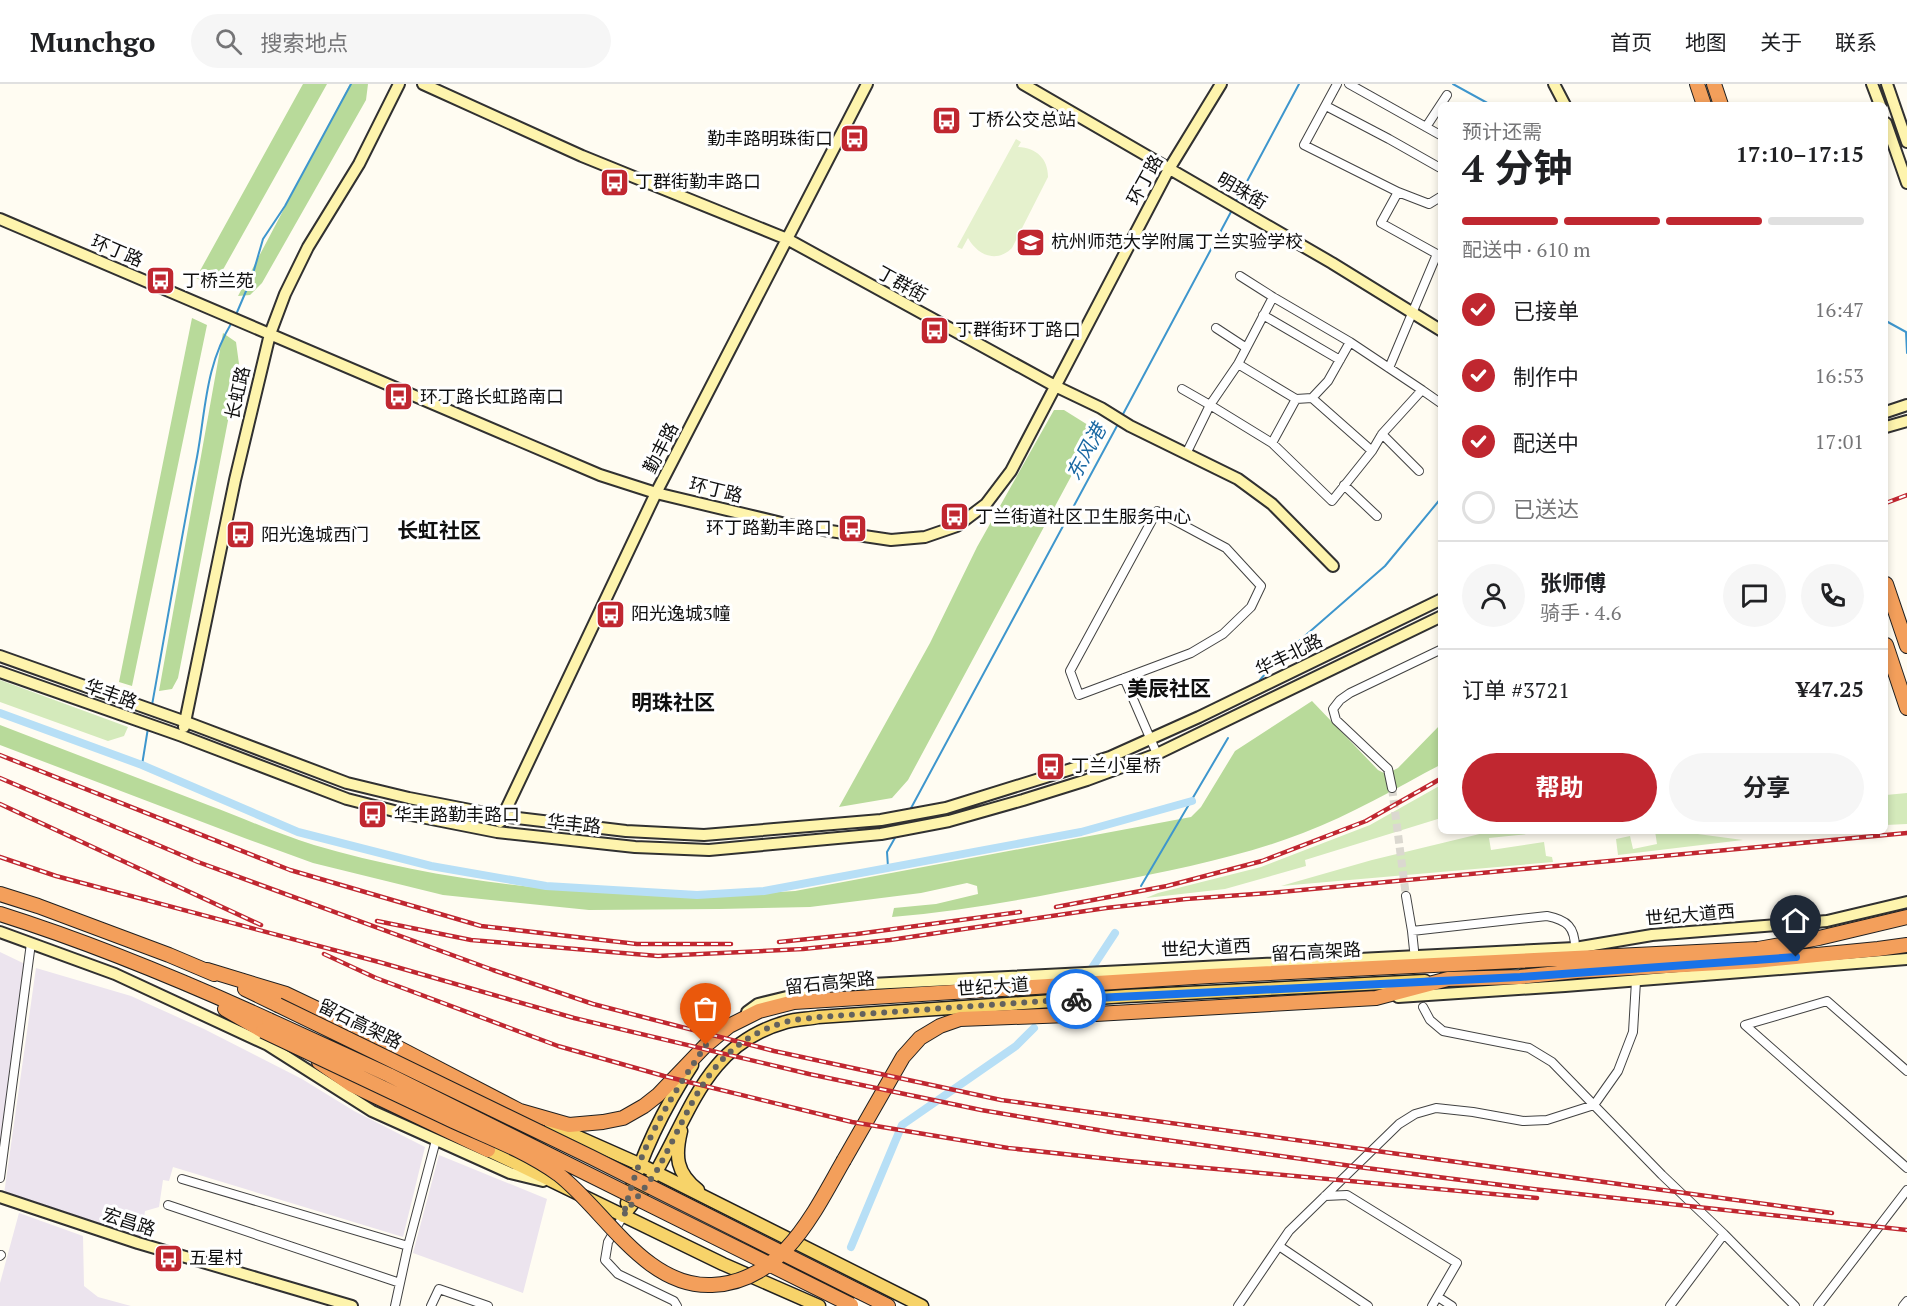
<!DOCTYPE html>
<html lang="zh">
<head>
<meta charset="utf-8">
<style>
  :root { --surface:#fff; --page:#f6f6f6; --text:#202124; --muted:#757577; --line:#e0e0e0; --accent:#c02730 }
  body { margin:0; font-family:"PT Serif","Noto Sans SC",serif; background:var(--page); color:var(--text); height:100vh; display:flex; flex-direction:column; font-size:22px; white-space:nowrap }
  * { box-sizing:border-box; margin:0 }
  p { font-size:20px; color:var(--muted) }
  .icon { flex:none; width:33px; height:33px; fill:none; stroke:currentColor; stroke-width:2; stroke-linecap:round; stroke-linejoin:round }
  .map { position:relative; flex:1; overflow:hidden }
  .panel { position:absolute; left:1438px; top:18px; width:450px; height:732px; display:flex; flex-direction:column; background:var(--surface); border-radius:9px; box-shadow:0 3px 9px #0003 }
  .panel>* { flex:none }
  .pin { position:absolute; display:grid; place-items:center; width:51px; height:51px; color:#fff; margin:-62px -26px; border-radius:50% 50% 50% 0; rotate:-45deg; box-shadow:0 0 6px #0007 }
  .pin .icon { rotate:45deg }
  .courier { position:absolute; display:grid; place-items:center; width:60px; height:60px; margin:-30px; border:4px solid #1a73e8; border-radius:50%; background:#fff; color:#222; box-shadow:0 2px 8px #0007 }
  .overview em { font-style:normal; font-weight:700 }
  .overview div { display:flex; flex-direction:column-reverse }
  .overview { display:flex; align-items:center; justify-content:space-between; height:102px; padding:0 24px }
  h1 { font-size:39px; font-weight:700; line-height:45px }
  .bar { display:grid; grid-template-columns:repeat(4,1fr); gap:9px 6px; align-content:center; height:72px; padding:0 24px }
  .bar i { height:8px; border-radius:4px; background:var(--line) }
  .bar .active { background:var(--accent) }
  .bar p { grid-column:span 4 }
  .line { display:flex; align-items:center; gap:15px; padding:0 24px; border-top:2px solid var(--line) }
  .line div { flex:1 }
  .round { display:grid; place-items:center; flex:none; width:63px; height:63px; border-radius:32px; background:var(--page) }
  ol { padding:0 24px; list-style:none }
  li { display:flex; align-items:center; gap:18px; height:66px }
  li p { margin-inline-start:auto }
  li .icon { padding:6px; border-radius:50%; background:var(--accent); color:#fff; stroke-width:4 }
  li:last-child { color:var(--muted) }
  li i { width:33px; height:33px; border:3px solid var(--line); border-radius:50% }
  .button { display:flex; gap:12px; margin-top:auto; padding:12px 24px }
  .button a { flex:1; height:69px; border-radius:36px; background:var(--accent); color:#fff; font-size:24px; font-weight:700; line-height:69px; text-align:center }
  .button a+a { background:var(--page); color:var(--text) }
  header { display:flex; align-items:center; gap:36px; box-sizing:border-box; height:84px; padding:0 30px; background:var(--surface); border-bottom:2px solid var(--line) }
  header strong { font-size:28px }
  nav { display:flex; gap:33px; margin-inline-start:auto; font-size:21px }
  .search { width:420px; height:54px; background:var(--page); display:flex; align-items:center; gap:15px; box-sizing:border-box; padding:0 21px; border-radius:33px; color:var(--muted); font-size:22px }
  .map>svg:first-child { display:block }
  .industrial { fill:#ece4ee }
  .green { fill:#d4eabb }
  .forest { fill:#b8da9a }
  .pitch { fill:#e5f1cd }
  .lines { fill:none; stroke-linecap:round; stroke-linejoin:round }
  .stream { stroke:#3e96cd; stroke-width:2 }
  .canal { stroke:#b7dff6; stroke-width:8 }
  .street-tunnel { stroke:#dbd8d0; stroke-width:8; stroke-dasharray:8 4; stroke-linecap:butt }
  .street-casing { stroke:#424242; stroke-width:10 }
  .secondary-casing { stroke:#313131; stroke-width:14 }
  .primary-casing { stroke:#202020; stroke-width:15 }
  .highway-casing { stroke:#202020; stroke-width:16 }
  .street { stroke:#fff; stroke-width:8 }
  .secondary { stroke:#fef4ad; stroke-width:10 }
  .primary { stroke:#f7d369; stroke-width:12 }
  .highway { stroke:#f39f5b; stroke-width:14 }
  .rail-casing { stroke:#c02730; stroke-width:4.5 }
  .rail { stroke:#fff; stroke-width:2; stroke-dasharray:7; stroke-linecap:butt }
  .highway-bridge-casing { stroke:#202020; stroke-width:16; stroke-linecap:butt }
  .highway-bridge { stroke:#f39f5b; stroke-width:14 }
  .done { stroke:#63625e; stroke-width:6; stroke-dasharray:0 10.8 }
  .route { stroke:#1a73e8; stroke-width:8 }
  .labels { text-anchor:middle; stroke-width:6; stroke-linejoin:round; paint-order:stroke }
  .poi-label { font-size:18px; fill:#0f0f0f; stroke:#fff; text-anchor:start }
  .street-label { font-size:18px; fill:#0f0f0f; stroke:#fff }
  .water-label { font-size:20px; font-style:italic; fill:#1867a2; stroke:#fff }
  .quarter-label { font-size:21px; font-weight:bold; fill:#0f0f0f; stroke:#fff }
</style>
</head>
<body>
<header>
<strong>Munchgo</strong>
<div class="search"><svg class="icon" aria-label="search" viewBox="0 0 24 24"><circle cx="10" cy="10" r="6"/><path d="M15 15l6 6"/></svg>搜索地点</div>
<nav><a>首页</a><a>地图</a><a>关于</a><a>联系</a></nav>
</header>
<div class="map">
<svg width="1907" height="1222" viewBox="0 0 1907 1222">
  <rect width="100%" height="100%" fill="#fffcf2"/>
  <path class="industrial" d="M0,868L25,880L0,1079Z
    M36,884L131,912L204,945L302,995L354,1027L425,1063L403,1153L173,1083L169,1097L163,1096L159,1123L145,1127L141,1153L4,1110Z
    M439,1071L547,1115L523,1209L413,1169Z
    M19,1129L83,1152L84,1202L98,1213L131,1222H0V1199Z"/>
  <path class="green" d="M0,596L128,643L124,652L108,657L0,618Z
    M1441,701V734L1305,776L1306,782L1225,805L1146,814L1158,809L1261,783L1370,741Z
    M1907,709V740L1886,741V711Z
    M1492,747H1556L1489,754L1491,766L1544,758L1546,772L1552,773L1553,778L1281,802L1372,776Z
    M1655,747H1675L1743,756L1618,771L1616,755L1630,752L1633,765L1657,760Z"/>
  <path class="forest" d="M303,0H327L220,191L211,201L196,194Z
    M350,0H368L366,16L262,199L250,211L238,212Z
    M192,234L207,241L132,602L119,598Z
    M223,249L236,258L239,280L178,594L172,605L159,607Z
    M1054,326H1064L1096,346L908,696L892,714L839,723L930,559L977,463Z
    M1312,617L1378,686L1386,690L1398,684L1441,640L1442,680C1396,704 1351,731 1303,749C1241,773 1173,786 1108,799C1036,813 964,827 892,833L894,824L936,820L978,810L977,802L967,799L921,809L810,823L719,825L589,826L443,811L313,779L247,755L0,661V641C69,668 139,694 208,721C243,734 278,750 314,761C469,806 634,818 795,807L1191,733L1201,723L1235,667Z"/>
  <path class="pitch" d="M1016,55L1021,58L1018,63C1037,64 1048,75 1048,93L1012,164C997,179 978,172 968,154L962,165L957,163Z"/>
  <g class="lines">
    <path class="stream" d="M1453,0L1491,21
      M1236,118L1299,0
      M235,233L252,193L263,155L285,122L351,0
      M1886,237L1906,248L1907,269
      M1122,332L1232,126
      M1260,596L1275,578L1385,482L1442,413
      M152,621C167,538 181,456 197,373C206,324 205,283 232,238
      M142,681L148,644
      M910,726L1118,340
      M888,783L887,768L896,752
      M1141,802L1228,654"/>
    <path class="canal" d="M0,629L142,681L298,748L431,782L546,802L697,811L764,807L1081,748L1192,717
      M1092,884L1115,849
      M851,1163L902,1041L1016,962L1034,944"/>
    <path class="street-tunnel" d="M1392,704L1406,812"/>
    <defs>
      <path id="street" d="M1337,0L1304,61L1398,108L1381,139L1437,170
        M1349,0L1442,52
        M1326,22L1389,55L1442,85
        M1426,43L1447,11
        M1398,108L1429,120L1442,112
        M1240,192L1273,213
        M1263,231L1340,276
        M1216,244L1245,263
        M1238,280L1296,315
        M1389,284L1437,170L1440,171
        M1182,305L1210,321L1238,280L1273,213L1350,258L1422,306L1382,350L1372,367L1332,417L1272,359L1210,321L1186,370
        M1422,306L1442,320
        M1312,314L1372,367
        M1382,350L1419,387
        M1272,359L1296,315L1312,314L1328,297L1350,258
        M1344,401L1377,432
        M1157,427L1226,464L1261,502L1251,523L1223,550L1191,569L1079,611L1070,587Z
        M1124,594L1157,670
        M1392,704L1388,685L1336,636L1333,625L1340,616L1350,609L1442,565
        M1406,812L1412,847
        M1414,866L1412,847L1547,832C1567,836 1575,843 1575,864
        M1423,923L1430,936L1443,947L1529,964L1552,978L1662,1091L1724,1150L1795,1222
        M1907,987L1827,917L1745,941L1907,1084
        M0,1094L31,859
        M182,1095L408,1162
        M1325,1112L1347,1111L1457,1179L1432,1222
        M168,1121L400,1199
        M623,1132L608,1158L605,1176L618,1190L674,1217L677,1222
        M1279,1162L1368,1222
        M0,1172L1,1171
        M1438,1213L1452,1222
        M395,1222L408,1162L436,1056
        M431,1222L439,1205L488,1222
        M1238,1222L1289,1147L1399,1040L1415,1030L1436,1024L1473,1028L1523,1037L1547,1036L1594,1021L1618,987L1633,948L1636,897
        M1670,1222L1724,1150
        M1818,1222L1907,1106
        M1903,1222L1907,1217"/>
      <path id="secondary" d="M423,0L582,72L787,155L1055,302L1101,324L1130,342L1238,395L1272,420L1333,482
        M1023,0L1332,179L1442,247
        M1554,0L1565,21
        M1872,0L1880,21
        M1887,0L1907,58
        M1886,39L1907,99
        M0,135L600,391L656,409L790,441L891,456L925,453L957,442L986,420L1011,387L1169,85L1221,0
        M1886,328L1907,321
        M1886,343L1907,337
        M0,572L186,638L347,699L409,714L501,732L626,747L704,751L881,736L946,724L1110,673L1199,633L1442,515
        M0,588L182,652L347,715L406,730L497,748L635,763L709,766L881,750L949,737L1023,716L1087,696L1157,670L1442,532
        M184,643L235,396L270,250L285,210L308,163L359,80L399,0
        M500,738L656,409L867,0
        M0,848L115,890L268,961L372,1027L510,1089L543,1097
        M1398,913L1565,902L1907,875
        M747,928L758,920L832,902L1575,864L1652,851L1827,837L1907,818
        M0,1113L138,1159L352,1222"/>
      <path id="primary" d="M551,1041L639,1080L922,1222
        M681,1047C675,1072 676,1089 698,1106
        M488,1066L723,1180L819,1222
        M627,1119C642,1069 663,1025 692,981
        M623,1132C634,1117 647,1103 656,1088C692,1025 707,960 786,938C796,935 808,935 818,933L1126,912L1425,897"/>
      <path id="highway" d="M1697,0L1704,21
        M1714,0L1721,21
        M1886,500L1907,562
        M1886,561L1907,624
        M0,810L38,822L169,871L214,890
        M0,830C92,859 181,896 269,936
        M207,886L286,910L391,960L520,1027L569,1041L603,1038L623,1034L644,1022L658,1011L706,961L729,942L759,927L794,918L1210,892L1758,865L1819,854L1907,833
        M245,905L278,921
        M225,925L263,947
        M319,978L352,1001L488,1066
        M844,1076L903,973L920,954L940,942L960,935L1096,930L1376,914L1448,895L1520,893L1577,887L1755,877L1878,865L1907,861
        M858,1207L888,1222"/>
    </defs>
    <use href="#street" class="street-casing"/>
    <use href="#secondary" class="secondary-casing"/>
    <use href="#primary" class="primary-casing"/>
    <use href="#highway" class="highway-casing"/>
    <use href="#street" class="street"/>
    <use href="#secondary" class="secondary"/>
    <use href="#primary" class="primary"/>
    <use href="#highway" class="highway"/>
    <defs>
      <path id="rail" d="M1886,419L1907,411
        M0,671L290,786L481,842L637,860H731
        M0,694L198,778L493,886L593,920L774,967L1001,1016L1832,1129
        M0,720L261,841
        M0,773L56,792L379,878L574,934L809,990L981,1026L1116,1049L1366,1084L1533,1105L1907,1146
        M1056,823L1167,802L1262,777L1366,737L1442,694
        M377,837L471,856L658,872L803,865L890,856L1106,824L1186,815L1269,809L1907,749
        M779,858L857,850L1020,828
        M324,870L376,894L558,962L664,992L852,1038L1008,1064L1128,1077L1537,1114"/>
    </defs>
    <use href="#rail" class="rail-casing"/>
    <use href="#rail" class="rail"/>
    <defs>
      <path id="highway-bridge" d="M278,921L591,1073L858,1207
        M269,936L389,991L851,1221
        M263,947C326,977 389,1007 453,1037C488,1053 526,1067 558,1090C605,1126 645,1204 712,1201C783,1198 814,1128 844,1076"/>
    </defs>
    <use href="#highway-bridge" class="highway-bridge-casing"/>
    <use href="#highway-bridge" class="highway-bridge"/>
  </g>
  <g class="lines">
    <path class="done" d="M706,961C681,998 656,1036 640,1078C633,1096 628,1114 623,1132C634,1117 646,1103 656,1088C692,1025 707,960 786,938C796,935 808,935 818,933L1076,915"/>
    <path class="route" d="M1076,915L1520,893L1796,873"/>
  </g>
  <defs>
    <symbol id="bus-square" viewBox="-11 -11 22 22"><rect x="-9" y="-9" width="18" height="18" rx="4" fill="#c02730" stroke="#fff"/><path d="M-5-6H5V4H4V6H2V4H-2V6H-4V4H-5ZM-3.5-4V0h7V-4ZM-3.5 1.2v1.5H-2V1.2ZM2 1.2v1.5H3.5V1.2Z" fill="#fff"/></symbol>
    <symbol id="school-square" viewBox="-11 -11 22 22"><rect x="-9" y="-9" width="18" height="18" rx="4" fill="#c02730" stroke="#fff"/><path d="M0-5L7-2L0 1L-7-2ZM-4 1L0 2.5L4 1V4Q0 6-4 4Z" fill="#fff"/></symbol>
  </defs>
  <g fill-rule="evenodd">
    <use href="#bus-square" x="930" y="20" width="33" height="33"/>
    <use href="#bus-square" x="838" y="38" width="33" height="33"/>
    <use href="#bus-square" x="598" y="82" width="33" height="33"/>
    <use href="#school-square" x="1014" y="142" width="33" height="33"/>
    <use href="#bus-square" x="144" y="180" width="33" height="33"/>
    <use href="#bus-square" x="918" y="230" width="33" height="33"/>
    <use href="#bus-square" x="382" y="296" width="33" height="33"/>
    <use href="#bus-square" x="938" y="416" width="33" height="33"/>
    <use href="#bus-square" x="836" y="428" width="33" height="33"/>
    <use href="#bus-square" x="224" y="434" width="33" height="33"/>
    <use href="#bus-square" x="594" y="514" width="33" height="33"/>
    <use href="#bus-square" x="1034" y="666" width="33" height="33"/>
    <use href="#bus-square" x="356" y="714" width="33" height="33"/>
    <use href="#bus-square" x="152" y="1158" width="33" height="33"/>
  </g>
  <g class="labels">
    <g class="poi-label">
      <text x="968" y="42">丁桥公交总站</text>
      <text x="833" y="61" text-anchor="end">勤丰路明珠街口</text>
      <text x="635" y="104">丁群街勤丰路口</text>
      <text x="1051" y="164">杭州师范大学附属丁兰实验学校</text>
      <text x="182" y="203">丁桥兰苑</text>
      <text x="955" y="252">丁群街环丁路口</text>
      <text x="420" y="319">环丁路长虹路南口</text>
      <text x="975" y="439">丁兰街道社区卫生服务中心</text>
      <text x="832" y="450" text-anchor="end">环丁路勤丰路口</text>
      <text x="261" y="457">阳光逸城西门</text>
      <text x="631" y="536">阳光逸城3幢</text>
      <text x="1071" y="688">丁兰小星桥</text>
      <text x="394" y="737">华丰路勤丰路口</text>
      <text x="189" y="1180">五星村</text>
    </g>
    <g class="street-label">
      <text transform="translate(1145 96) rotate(-61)" y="6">环丁路</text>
      <text transform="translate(1242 107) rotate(30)" y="6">明珠街</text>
      <text transform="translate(117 167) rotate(23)" y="6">环丁路</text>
      <text transform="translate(902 200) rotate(29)" y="6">丁群街</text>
      <text transform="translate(238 309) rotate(-77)" y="6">长虹路</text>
      <text transform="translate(661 364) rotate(-63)" y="6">勤丰路</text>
      <text transform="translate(716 406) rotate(14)" y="6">环丁路</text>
      <text transform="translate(1289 571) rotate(-26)" y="6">华丰北路</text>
      <text transform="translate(111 610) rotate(20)" y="6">华丰路</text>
      <text transform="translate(574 740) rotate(6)" y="6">华丰路</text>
      <text transform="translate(1690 831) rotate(-5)" y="6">世纪大道西</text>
      <text transform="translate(1206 864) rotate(-3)" y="6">世纪大道西</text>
      <text transform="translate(1316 868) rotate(-3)" y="6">留石高架路</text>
      <text transform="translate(830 899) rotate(-6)" y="6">留石高架路</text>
      <text transform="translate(993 903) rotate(-4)" y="6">世纪大道</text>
      <text transform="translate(360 940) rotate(26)" y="6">留石高架路</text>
      <text transform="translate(129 1138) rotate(18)" y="6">宏昌路</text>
    </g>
    <g class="water-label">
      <text transform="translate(1086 368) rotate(-62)" y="7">东风港</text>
    </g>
    <g class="quarter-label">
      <text x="439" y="454">长虹社区</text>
      <text x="1169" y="612">美辰社区</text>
      <text x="673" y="626">明珠社区</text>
    </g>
  </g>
</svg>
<div class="pin" style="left:706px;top:961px;background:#ea580c"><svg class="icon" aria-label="bag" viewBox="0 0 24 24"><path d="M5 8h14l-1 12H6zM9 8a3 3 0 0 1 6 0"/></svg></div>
<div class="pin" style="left:1796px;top:873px;background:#1f2937"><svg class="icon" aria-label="home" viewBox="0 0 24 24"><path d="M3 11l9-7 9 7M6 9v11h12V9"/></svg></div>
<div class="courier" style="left:1076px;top:915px"><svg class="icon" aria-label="bike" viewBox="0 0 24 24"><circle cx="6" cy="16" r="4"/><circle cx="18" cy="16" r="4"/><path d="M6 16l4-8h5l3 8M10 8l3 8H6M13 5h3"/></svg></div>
<section class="panel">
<div class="overview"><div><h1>4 分钟</h1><p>预计还需</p></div><em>17:10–17:15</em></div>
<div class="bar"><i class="active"></i><i class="active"></i><i class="active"></i><i></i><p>配送中 · 610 m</p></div>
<ol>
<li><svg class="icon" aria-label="check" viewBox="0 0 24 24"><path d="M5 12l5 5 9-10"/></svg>已接单<p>16:47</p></li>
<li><svg class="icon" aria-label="check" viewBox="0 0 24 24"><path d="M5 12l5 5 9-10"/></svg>制作中<p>16:53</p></li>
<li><svg class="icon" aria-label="check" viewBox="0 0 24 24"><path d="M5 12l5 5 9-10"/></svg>配送中<p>17:01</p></li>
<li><i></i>已送达</li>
</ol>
<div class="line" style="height:108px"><a class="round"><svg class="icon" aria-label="person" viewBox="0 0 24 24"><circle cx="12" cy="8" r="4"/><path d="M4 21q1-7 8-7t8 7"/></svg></a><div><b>张师傅</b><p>骑手 · 4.6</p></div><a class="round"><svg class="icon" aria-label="chat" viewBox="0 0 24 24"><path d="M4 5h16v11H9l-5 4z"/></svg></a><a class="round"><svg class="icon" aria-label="phone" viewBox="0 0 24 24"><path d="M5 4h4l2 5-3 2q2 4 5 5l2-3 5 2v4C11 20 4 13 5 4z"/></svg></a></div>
<div class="line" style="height:78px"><div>订单 #3721</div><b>¥47.25</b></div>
<div class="button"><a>帮助</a><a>分享</a></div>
</section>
</div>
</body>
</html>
